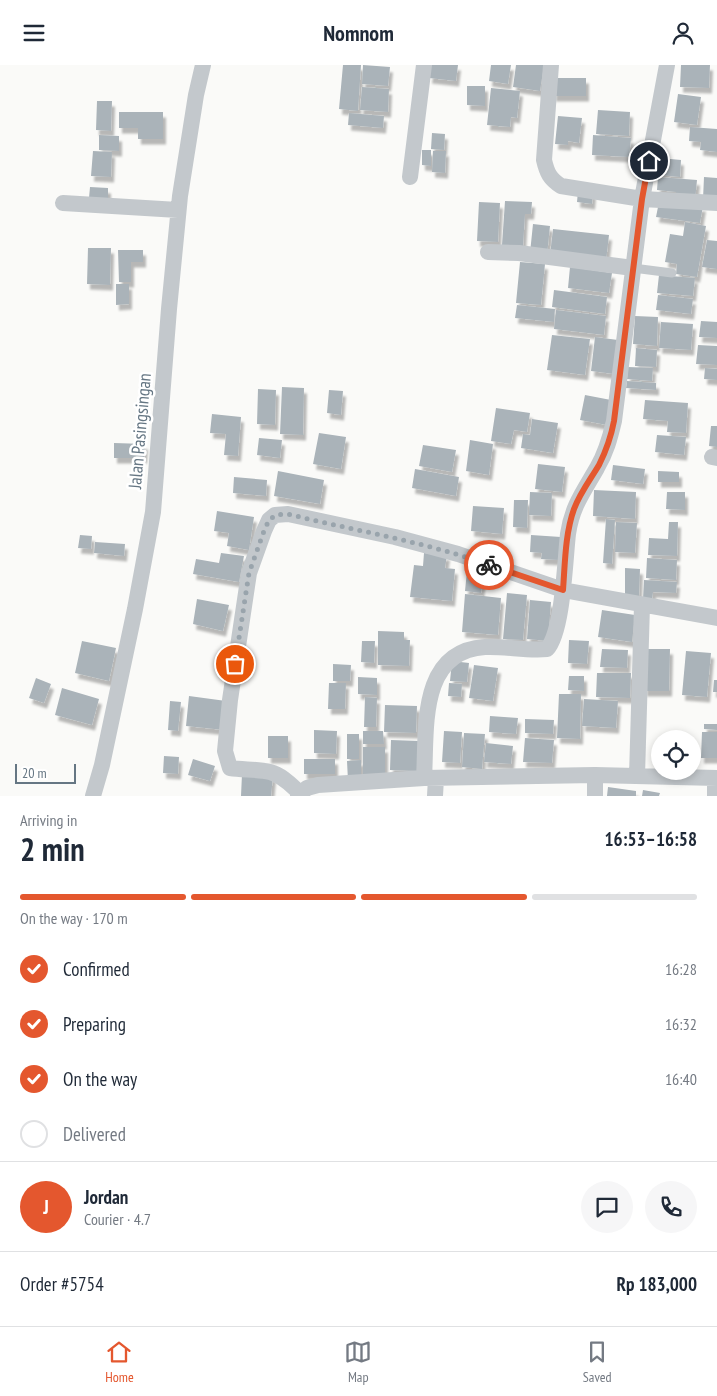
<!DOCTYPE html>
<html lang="en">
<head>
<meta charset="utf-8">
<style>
  :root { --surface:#fff; --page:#f6f6f7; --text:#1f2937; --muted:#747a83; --line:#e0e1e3; --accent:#e4572e }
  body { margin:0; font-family:"PT Sans Narrow",sans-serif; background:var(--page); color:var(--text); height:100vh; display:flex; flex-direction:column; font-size:19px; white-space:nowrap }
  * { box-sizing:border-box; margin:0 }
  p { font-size:16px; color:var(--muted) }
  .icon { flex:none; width:28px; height:28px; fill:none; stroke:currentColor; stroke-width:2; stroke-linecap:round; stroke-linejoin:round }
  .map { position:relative; height:731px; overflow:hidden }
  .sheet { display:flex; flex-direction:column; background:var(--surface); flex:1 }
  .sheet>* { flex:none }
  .tools { position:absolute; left:651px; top:665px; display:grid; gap:10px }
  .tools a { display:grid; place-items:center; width:50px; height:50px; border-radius:50%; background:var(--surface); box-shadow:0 2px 8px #0003; font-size:25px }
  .scale { position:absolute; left:15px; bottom:12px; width:61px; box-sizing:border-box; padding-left:5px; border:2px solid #657683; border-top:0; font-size:14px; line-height:18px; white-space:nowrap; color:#657683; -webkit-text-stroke:4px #fff; paint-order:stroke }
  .pin { position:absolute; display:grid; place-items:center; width:42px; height:42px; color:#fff; margin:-21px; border:2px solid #fff; border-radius:50%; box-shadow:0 1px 5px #0007 }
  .courier { position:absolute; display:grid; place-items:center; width:50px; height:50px; margin:-25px; border:4px solid #e4572e; border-radius:50%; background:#fff; color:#222; box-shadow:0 1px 6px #0007 }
  .head em { font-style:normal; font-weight:700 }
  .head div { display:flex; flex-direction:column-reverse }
  .head { display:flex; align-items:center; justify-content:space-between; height:85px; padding:0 20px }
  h1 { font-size:32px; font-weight:700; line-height:38px }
  .bar { display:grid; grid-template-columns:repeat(4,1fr); gap:8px 5px; align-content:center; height:60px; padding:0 20px }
  .bar i { height:6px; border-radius:4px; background:var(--line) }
  .bar .selected { background:var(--accent) }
  .bar p { grid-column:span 4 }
  .line { display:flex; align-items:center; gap:12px; padding:0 20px; border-top:1px solid var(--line) }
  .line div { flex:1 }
  .round { display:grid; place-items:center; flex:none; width:52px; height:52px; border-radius:26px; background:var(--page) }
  ol { padding:0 20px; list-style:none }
  li { display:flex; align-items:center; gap:15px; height:55px }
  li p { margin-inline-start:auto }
  li .icon { padding:5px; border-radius:50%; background:var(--accent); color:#fff; stroke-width:4 }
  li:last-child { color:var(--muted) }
  li i { width:28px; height:28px; border:2px solid var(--line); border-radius:50% }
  header { display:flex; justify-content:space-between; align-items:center; height:65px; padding:0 20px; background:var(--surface); font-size:22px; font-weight:700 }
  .tab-bar { display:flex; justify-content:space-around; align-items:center; height:70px; border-top:1px solid var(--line); background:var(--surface); font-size:14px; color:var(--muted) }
  .tab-bar a { display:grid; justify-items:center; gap:2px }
  .tab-bar .selected { color:var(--accent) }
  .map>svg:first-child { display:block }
  .building { fill:#aab3b9; filter:url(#shadow) }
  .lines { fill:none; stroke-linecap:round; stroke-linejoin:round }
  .lane { stroke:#c3c8cc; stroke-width:9 }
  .street { stroke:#c3c8cc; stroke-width:16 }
  .done { stroke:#99a4ac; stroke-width:5; stroke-dasharray:0 9 }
  .route { stroke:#e4572e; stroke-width:6 }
  .labels { text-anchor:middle; stroke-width:5; stroke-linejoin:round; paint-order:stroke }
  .street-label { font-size:18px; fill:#657683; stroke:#fff }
</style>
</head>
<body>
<header><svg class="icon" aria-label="menu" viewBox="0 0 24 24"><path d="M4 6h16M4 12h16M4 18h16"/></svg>Nomnom<svg class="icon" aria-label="person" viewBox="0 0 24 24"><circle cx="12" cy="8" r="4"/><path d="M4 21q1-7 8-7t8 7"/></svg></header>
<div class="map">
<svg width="717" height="731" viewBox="0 0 717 731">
  <defs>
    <filter id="shadow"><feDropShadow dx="3" dy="5.5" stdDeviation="1" flood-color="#0004"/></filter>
  </defs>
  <rect width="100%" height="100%" fill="#fafaf8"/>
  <path class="building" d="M343,0H361L358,46L339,44Z
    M363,0L390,2L388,21L362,19Z
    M431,0H458L456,16L429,13Z
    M491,0H511L508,19L489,16Z
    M516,0H544L540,26L513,22Z
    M681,0H710L709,23L680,22Z
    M554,13H586V31H553Z
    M467,21H485V41L467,40Z
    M362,22L389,24L388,47L360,45Z
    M491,23L520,26L517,53L511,52L510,62L487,60Z
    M678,29L701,32L697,60L674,57Z
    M97,36H112L111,66L96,65Z
    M598,45L630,47L629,71L596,69Z
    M119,47H163V74H138V63H119Z
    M349,48L384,51L383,63L348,60Z
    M558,51L582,53L579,78L568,76V80L555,79Z
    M690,62L717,64V87L700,85L701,77L689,76Z
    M432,68L445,69L444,85L431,84Z
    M99,70L119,71V86L99,85Z
    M593,70L631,73L629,92L592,90Z
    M422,85H431V101L422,100Z
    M93,86L112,87L111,112L91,111Z
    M433,86H446L445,108L432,107Z
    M660,93L681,95L680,112L659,110Z
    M658,112L697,115L695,135L676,133V127L657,125Z
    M704,112L717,113V135L703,134Z
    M90,122L108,123V134L89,133Z
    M578,126L593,128L592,139L577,137Z
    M505,136L532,137L531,149H525L523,181L502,180Z
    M479,137L500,138L498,177L477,176Z
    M703,141L700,158L656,152L658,142Z
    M685,157L706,161L697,212L676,209L677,199L665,197L670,169L683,171Z
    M533,159L550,161L547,190L530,188Z
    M553,164L609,170L606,196L550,190Z
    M707,175L717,176V204L702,202Z
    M88,183H111L110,220L87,219Z
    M118,185H143V197H131V217H119Z
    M520,197L545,199L541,240L516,238Z
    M570,202L612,208L609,228L568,223Z
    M659,210L695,213L693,231L657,228Z
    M116,219H129V239L116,240Z
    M554,225L607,232L605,249L552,242Z
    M658,230L693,234L691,249L656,245Z
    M517,240L555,244L554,257L515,253Z
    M556,245L606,251L604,270L554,264Z
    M635,251L658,252L657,281L633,279Z
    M701,256L717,257V273L699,272Z
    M661,257L693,259L691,285L659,283Z
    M552,270L590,274L585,310L547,305Z
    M595,272L618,275L614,309L591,306Z
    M698,280L717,281V300L696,299Z
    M636,283L657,285L656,302L635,301Z
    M628,302L653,303L652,316L627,314Z
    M705,303L717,304V315L704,314Z
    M627,316L656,318V325L626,323Z
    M282,322L304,323L303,370L280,369Z
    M258,324L276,325L275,360L257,359Z
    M329,325L343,326L341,350L327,348Z
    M585,330L611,335L607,360L580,355Z
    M645,335L688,338L686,368L667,367L668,356L643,354Z
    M496,343L530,348L527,367L514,365L511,379L491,376Z
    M212,349L241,352L238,391L224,390L226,369L210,368Z
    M532,354L558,358L553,388L521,383L523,369L530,370Z
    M711,361H717V382L709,381Z
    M319,368L346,372L341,404L313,399Z
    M657,370L686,372L684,390L655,387Z
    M259,373L282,375L280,393L257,390Z
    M470,375L493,379L489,410L466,406Z
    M114,378L145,379L144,393H114Z
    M423,380L456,385L452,407L419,401Z
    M538,399L565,402L562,427L535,424Z
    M613,400L645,404L643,419L611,415Z
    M415,404L459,412L456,431L412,423Z
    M278,406L324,415L320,439L274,431Z
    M658,406L679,407V417H658Z
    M234,412L267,415L266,431L233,428Z
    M594,425L636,427L635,454L593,451Z
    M530,427L552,428L551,451L529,450Z
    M667,427H685V445L666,444Z
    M514,435H528L527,463L513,462Z
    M473,441L504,443L502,469L471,466Z
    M217,446L254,452L249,485L227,481L229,468L214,466Z
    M606,454L615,455L612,499L603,498Z
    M616,457L637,458L635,488L615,487Z
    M669,457H678L677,491L648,490L649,473L668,474Z
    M80,470L92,471L91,484L78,483Z
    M531,470L561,472L559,495L541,494L542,488L530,487Z
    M95,477L125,479L124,491L94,488Z
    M221,488L244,491L239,517L193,509L196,494L219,498Z
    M424,488L447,490L445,503L455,504L452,536L410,532L414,500L423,501Z
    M647,493L677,495L676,515L646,513Z
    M625,503L640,504L639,531H625Z
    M467,506L484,508L481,528L465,526Z
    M644,515L677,517L676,528L653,527L652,534H643Z
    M507,528L527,530L523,575L503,574Z
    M465,529L501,533L498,570L462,567Z
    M197,534L229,540L223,566L193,559Z
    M530,535L551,537L548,576L527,574Z
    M602,545L635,550L632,577L598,572Z
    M378,566L404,567V575H410L409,601L378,600Z
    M569,575L589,576L587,599L568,598Z
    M82,576L116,583L109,616L75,608Z
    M362,576H375L374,598L361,597Z
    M602,584L628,585L627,603L600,602Z
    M644,584H670L669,626H644Z
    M686,586L711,588L707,632L682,630Z
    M452,596L469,598L467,617L450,616Z
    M333,599L351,600L350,616H333Z
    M474,600L498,603L493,636L469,633Z
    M597,608H631L630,633L596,632Z
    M569,611H584V626L568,625Z
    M358,612L377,613V630L358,629Z
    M36,613L51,619L44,638L29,633Z
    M714,615H717V627H713Z
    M329,618H346L345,644H328Z
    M449,618L462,619L461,632L448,631Z
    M62,623L99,634L92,660L55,650Z
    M559,629H581L580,674L557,673Z
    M189,631L226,636L224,665L186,661Z
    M365,632L377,633L376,662H364Z
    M584,634L618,636L616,663L582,661Z
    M170,636L181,637L178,666L168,665Z
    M385,640L417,641L416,668L384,667Z
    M490,651L518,653L516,669L489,667Z
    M525,654L554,655L553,669L525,668Z
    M704,659H717V665L704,664Z
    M314,665L337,666L336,689L314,688Z
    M363,666H383L384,679H363Z
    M444,666L462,667L460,698L442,697Z
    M702,667H717V693H701Z
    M464,668L485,669L482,704L462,702Z
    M347,669H359V694H347Z
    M268,671H288V693H268Z
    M525,673L554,675L552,698L523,697Z
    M391,675L419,676L418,706L390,705Z
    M486,678L513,681L511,699L484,697Z
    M363,682H385V713H363Z
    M164,691L179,692L178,709L163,708Z
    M193,694L215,701L210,716L188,710Z
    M304,694H335V709H304Z
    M361,695V716H348L347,696Z
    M242,709L273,711L271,731H241Z
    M608,722L636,726V731H607Z
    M643,725L660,728L659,731H642Z"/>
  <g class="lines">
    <path class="lane" d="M633,203L672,208"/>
    <path class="street" d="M551,0L544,95C547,108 550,114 561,121L642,134L717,138
      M410,112L424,0
      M63,138L178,145
      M488,187L519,188L633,203
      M712,392L717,393
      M595,710V731
      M637,711L642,540
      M424,713C427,665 418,586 485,582C506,581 526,586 547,584C563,567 565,494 568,469C572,441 584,426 597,403C606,388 610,373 614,356L642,134L667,0
      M715,713V731
      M300,728C291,720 282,710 270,707C258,704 243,705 230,703L225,686L230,635L249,508L264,466L269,455L275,450L288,449L395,472L458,489L563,525L717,553
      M93,731L102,700L135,544L153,447L169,244L180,131L196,30L203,0
      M298,731L307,723L318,720L424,713L595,710L717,713
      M435,731L436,713"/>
  </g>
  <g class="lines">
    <path class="done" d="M235,599L249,508L264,466L269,455L276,450L288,449C355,466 423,476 489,500"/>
    <path class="route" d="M489,500L563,525C565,499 565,469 574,444C580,428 590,415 599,400C606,386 611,372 614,356L642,134L649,96"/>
  </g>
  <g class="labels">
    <g class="street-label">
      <text transform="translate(140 366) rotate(-85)" y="6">Jalan Pasingsingan</text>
    </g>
  </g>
</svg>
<div class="tools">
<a><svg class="icon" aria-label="locate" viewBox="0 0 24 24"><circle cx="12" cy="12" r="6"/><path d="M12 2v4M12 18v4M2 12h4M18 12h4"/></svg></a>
</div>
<div class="scale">20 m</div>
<div class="pin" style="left:235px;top:599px;background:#ea580c"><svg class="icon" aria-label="bag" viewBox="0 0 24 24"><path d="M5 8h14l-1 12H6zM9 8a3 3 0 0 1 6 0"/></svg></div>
<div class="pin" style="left:649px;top:96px;background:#1f2937"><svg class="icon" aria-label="home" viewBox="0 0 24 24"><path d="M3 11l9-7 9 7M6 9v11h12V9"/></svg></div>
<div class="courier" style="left:489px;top:500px"><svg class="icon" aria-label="bike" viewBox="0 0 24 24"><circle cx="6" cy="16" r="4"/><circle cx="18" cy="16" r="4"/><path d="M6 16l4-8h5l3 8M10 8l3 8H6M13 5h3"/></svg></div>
</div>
<section class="sheet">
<div class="head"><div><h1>2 min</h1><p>Arriving in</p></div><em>16:53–16:58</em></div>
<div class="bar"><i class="selected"></i><i class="selected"></i><i class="selected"></i><i></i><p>On the way · 170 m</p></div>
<ol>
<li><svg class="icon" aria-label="check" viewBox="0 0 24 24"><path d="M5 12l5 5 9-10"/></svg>Confirmed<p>16:28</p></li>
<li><svg class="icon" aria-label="check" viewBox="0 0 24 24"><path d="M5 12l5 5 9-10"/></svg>Preparing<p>16:32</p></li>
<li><svg class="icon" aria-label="check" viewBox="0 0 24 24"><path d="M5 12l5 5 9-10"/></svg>On the way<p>16:40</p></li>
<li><i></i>Delivered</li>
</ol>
<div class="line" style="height:90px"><b class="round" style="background:var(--accent);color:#fff">J</b><div><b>Jordan</b><p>Courier · 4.7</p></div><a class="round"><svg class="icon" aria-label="chat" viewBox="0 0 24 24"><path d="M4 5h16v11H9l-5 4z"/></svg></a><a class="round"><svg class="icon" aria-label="phone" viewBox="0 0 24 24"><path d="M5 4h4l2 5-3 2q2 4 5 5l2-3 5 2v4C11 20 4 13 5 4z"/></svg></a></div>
<div class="line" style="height:65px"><div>Order #5754</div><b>Rp 183,000</b></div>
</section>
<nav class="tab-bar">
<a class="selected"><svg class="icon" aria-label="home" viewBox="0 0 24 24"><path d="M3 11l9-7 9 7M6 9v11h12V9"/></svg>Home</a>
<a><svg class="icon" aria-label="map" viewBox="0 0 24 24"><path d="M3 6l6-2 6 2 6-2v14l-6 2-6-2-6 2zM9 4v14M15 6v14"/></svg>Map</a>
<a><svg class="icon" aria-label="saved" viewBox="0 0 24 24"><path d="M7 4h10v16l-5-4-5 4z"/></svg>Saved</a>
</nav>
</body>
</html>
